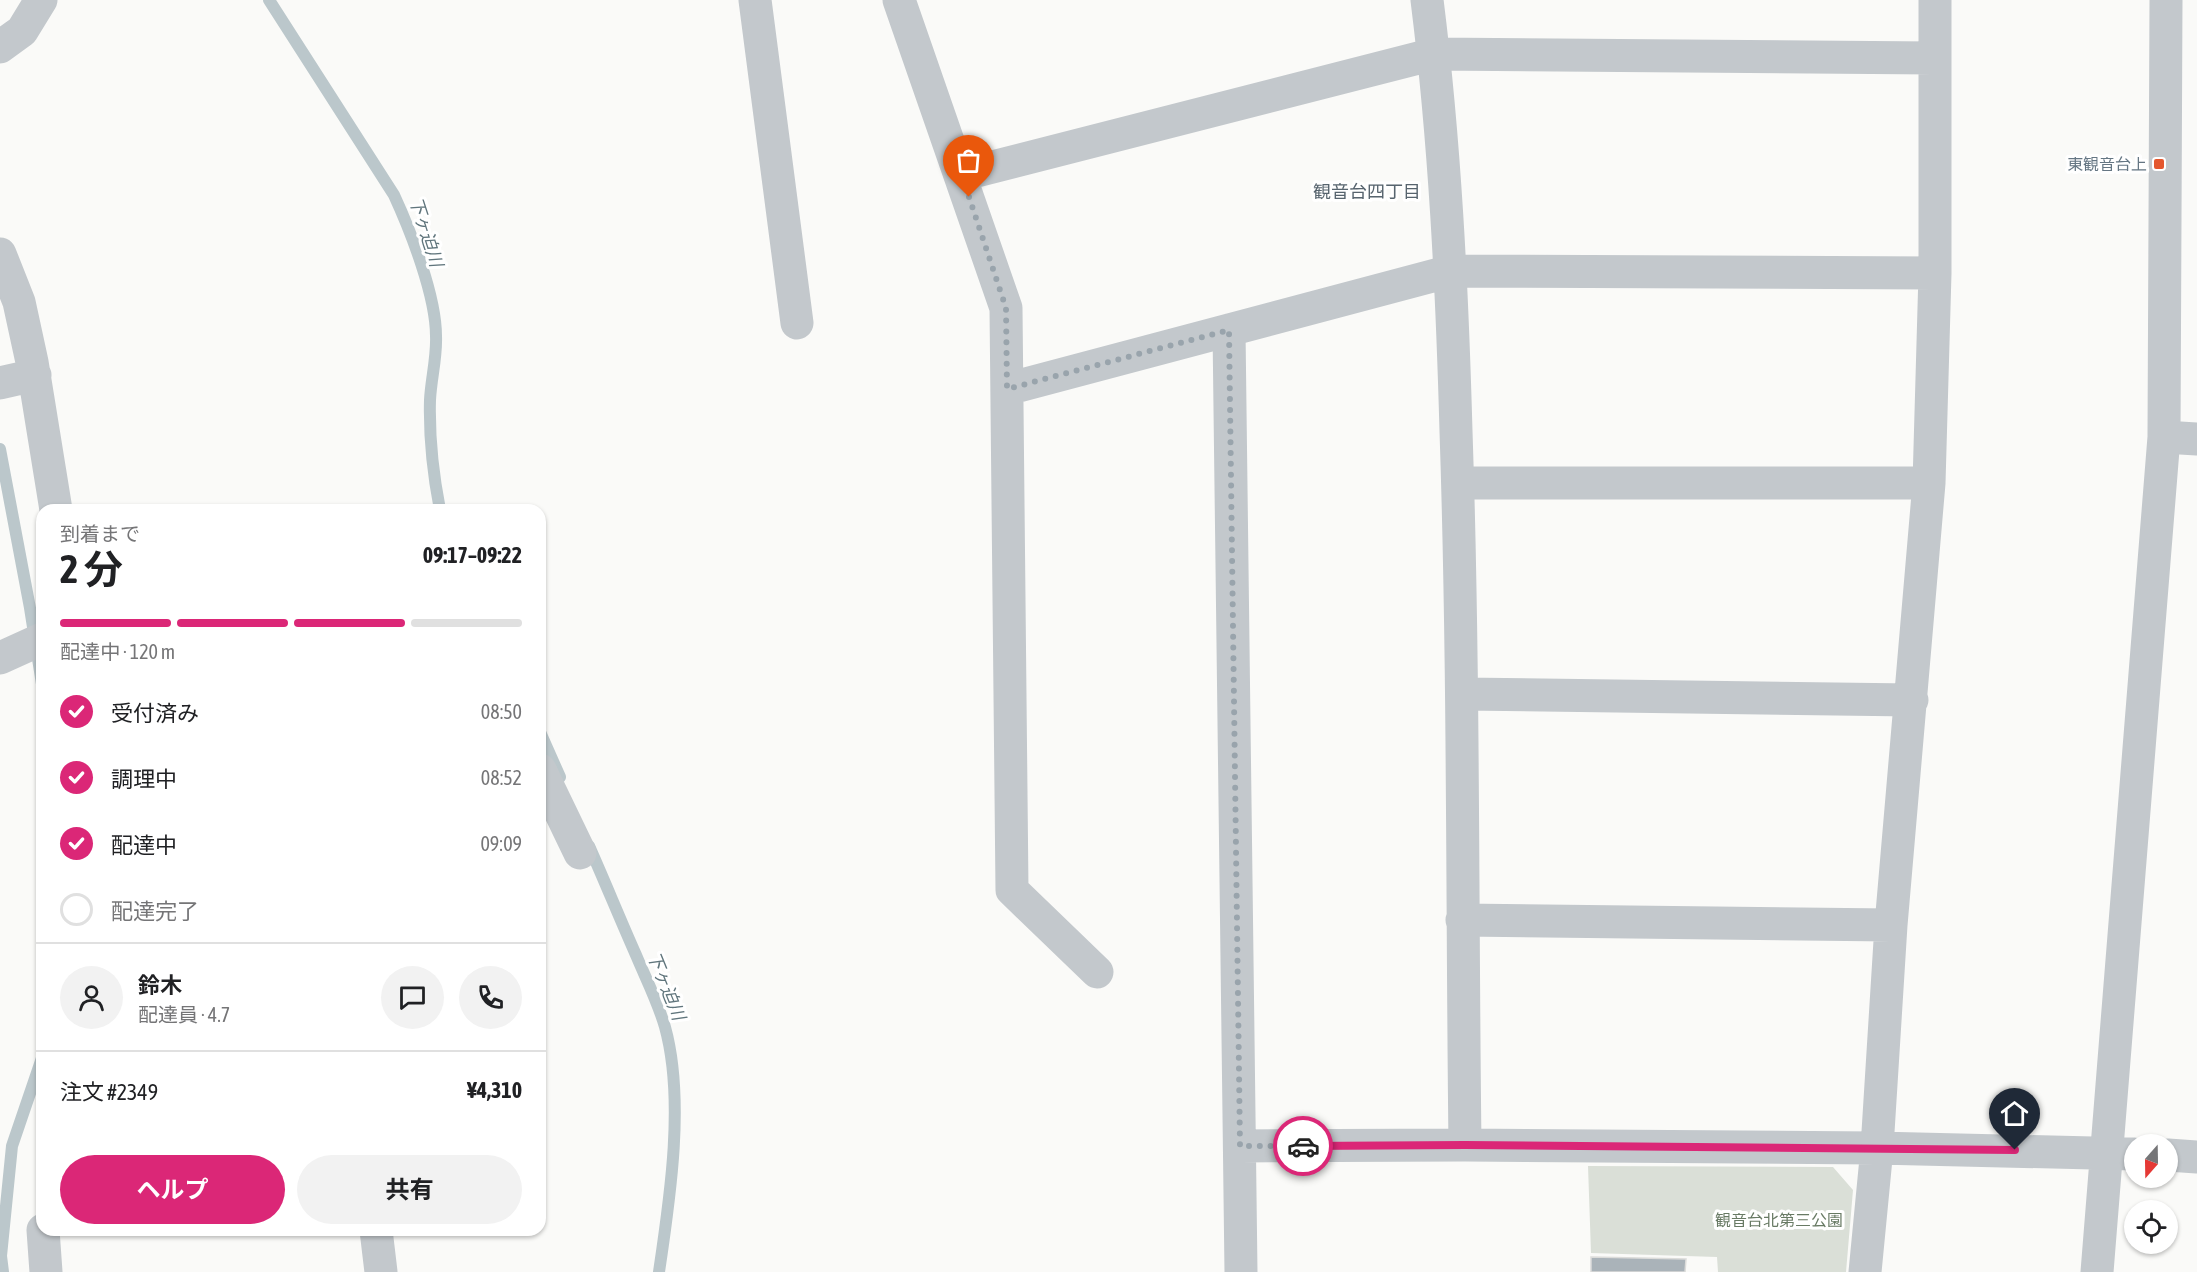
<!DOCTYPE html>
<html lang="ja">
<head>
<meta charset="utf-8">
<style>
  :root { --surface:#fff; --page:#f2f2f2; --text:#202124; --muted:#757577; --line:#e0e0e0; --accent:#db2777 }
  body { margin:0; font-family:"Asap Condensed","Noto Sans JP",sans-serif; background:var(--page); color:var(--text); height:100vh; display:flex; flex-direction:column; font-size:22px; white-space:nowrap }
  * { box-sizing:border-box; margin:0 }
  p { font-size:20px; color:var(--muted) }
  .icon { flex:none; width:33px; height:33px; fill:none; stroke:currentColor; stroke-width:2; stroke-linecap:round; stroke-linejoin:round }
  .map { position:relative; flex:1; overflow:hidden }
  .drawer { position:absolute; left:36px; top:504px; width:510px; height:732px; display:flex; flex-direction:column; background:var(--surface); border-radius:18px; box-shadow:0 2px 4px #0004 }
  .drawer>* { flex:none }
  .needle { width:39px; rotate:200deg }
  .controls { position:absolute; left:2124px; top:1134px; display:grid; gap:12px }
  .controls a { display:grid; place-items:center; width:54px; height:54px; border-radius:50%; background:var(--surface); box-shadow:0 2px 4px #0004; font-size:30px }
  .pin { position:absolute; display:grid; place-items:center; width:51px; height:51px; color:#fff; margin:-62px -26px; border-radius:50% 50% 50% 0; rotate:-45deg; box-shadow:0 0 6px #0007 }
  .pin .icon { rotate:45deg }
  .courier { position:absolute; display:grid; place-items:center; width:60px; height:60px; margin:-30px; border:4px solid #db2777; border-radius:50%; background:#fff; color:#222; box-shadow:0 2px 8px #0007 }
  .overview em { font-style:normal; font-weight:700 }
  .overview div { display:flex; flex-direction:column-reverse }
  .overview { display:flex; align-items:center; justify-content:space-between; height:102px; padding:0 24px }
  h1 { font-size:39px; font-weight:700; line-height:45px }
  .bar { display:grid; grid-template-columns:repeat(4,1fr); gap:9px 6px; align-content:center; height:72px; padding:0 24px }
  .bar i { height:8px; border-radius:4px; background:var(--line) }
  .bar .on { background:var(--accent) }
  .bar p { grid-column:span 4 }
  .line { display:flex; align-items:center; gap:15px; padding:0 24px; border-top:2px solid var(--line) }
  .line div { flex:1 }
  .round { display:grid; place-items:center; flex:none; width:63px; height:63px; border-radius:32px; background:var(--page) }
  ol { padding:0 24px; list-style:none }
  li { display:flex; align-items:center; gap:18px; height:66px }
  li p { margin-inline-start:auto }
  li .icon { padding:6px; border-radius:50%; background:var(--accent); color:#fff; stroke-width:4 }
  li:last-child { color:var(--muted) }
  li i { width:33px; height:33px; border:3px solid var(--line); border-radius:50% }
  .cta { display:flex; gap:12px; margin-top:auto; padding:12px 24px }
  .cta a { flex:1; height:69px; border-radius:36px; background:var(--accent); color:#fff; font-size:24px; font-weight:700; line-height:69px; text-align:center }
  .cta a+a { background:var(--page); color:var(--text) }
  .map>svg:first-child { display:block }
  .green { fill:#dadfd7 }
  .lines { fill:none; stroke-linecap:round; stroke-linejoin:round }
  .stream { stroke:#bbc7cb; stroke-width:12 }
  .building { fill:#aab3b9; stroke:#dcdcda; stroke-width:1.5 }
  .minor { stroke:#c3c8cc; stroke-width:33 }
  .done { stroke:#99a4ac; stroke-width:6; stroke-dasharray:0 10.8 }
  .route { stroke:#db2777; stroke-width:8 }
  .poi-dot { fill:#e4572e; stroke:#fff; stroke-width:2 }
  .labels { text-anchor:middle; stroke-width:6; stroke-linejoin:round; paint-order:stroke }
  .poi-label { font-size:16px; fill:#657683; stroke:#fff; text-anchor:end }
  .park-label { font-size:16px; fill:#687a64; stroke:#fff }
  .neighbourhood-label { font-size:18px; fill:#57646e; stroke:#fff }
  .water-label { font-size:18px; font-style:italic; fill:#60757c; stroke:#fff }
</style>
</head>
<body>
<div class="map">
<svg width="2197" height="1272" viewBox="0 0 2197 1272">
  <rect width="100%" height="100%" fill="#fafaf8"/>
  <path class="green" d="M1588,1166L1833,1167L1853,1190L1846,1272H1718L1717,1257L1591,1253Z"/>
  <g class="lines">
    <path class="stream" d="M269,0L394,195C411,232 436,296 436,336C437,357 431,379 430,400C429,437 433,474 440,510
      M0,449L30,608L42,684
      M540,732L560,777
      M589,846C605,882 620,919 636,955C646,979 658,1002 665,1027C685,1099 670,1198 659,1272
      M3,1272L1,1256L12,1146L42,1058"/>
  </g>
  <path class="building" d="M1591,1257L1686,1259L1685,1272H1591Z"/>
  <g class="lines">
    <path class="minor" d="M755,0L797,323
      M899,0L1006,308L1012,890L1097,972
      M1427,0C1445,143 1452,287 1456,431C1464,669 1462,907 1465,1145
      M0,47L22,31L41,0
      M961,175L1434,54L1934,58
      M0,254L19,302L32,362L56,510
      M1229,330L1241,1272
      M0,383L35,375
      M1007,389L1451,271L1935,273
      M2164,437L2197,439
      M1458,483H1929
      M0,658L42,639
      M1463,694L1912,700
      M540,770L580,853
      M1462,920L1891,925
      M1240,1146L1465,1145L1877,1148L2134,1154
      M2168,1155L2197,1157
      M43,1230L46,1272
      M376,1230L381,1272
      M1865,1272L1877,1148L1891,925L1929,483L1935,273V0
      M2097,1272L2164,437L2166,0"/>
  </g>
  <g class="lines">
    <path class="done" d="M969,197L1006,308L1007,389L1229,330L1240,1146H1303"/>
    <path class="route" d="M1303,1146L1465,1145L2015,1150"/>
  </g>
  <rect class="poi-dot" x="2153" y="158" width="12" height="12" rx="3"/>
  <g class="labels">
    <g class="poi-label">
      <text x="2147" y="170">東観音台上</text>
    </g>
    <g class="park-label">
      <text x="1779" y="1226">観音台北第三公園</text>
    </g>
    <g class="neighbourhood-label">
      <text x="1367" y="198">観音台四丁目</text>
    </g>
    <g class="water-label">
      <text transform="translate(426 232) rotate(72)" y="6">下ヶ迫川</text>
      <text transform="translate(666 986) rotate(68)" y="6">下ヶ迫川</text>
    </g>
  </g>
</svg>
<div class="controls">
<a><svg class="needle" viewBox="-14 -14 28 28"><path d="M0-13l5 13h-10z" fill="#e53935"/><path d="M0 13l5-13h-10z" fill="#757577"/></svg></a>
<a><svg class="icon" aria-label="locate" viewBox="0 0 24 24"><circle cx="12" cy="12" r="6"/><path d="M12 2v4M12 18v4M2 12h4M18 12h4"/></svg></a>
</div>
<div class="pin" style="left:969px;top:197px;background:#ea580c"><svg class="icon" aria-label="bag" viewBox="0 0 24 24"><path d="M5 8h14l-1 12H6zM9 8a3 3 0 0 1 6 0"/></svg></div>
<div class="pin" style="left:2015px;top:1150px;background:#1f2937"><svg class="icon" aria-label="home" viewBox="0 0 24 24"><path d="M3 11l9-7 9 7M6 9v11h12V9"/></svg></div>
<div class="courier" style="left:1303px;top:1146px"><svg class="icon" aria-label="car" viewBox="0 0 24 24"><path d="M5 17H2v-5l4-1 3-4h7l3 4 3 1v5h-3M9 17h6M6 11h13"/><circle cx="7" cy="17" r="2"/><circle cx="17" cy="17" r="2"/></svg></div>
<section class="drawer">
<div class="overview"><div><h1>2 分</h1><p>到着まで</p></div><em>09:17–09:22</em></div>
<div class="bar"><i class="on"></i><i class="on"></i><i class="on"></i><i></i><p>配達中 · 120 m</p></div>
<ol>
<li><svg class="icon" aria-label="check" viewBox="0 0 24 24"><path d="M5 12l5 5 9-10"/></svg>受付済み<p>08:50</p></li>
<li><svg class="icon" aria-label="check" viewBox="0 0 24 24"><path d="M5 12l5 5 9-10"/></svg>調理中<p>08:52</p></li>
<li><svg class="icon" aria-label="check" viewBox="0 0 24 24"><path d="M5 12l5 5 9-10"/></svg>配達中<p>09:09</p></li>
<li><i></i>配達完了</li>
</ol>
<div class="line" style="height:108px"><a class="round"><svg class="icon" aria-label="person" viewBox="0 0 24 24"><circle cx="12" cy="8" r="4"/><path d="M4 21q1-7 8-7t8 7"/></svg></a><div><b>鈴木</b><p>配達員 · 4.7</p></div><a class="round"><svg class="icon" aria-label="chat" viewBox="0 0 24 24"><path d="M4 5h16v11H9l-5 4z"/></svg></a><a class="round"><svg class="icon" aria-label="phone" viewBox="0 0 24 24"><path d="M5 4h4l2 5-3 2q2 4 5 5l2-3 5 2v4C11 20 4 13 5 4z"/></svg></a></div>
<div class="line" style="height:78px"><div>注文 #2349</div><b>¥4,310</b></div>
<div class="cta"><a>ヘルプ</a><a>共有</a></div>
</section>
</div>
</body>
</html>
